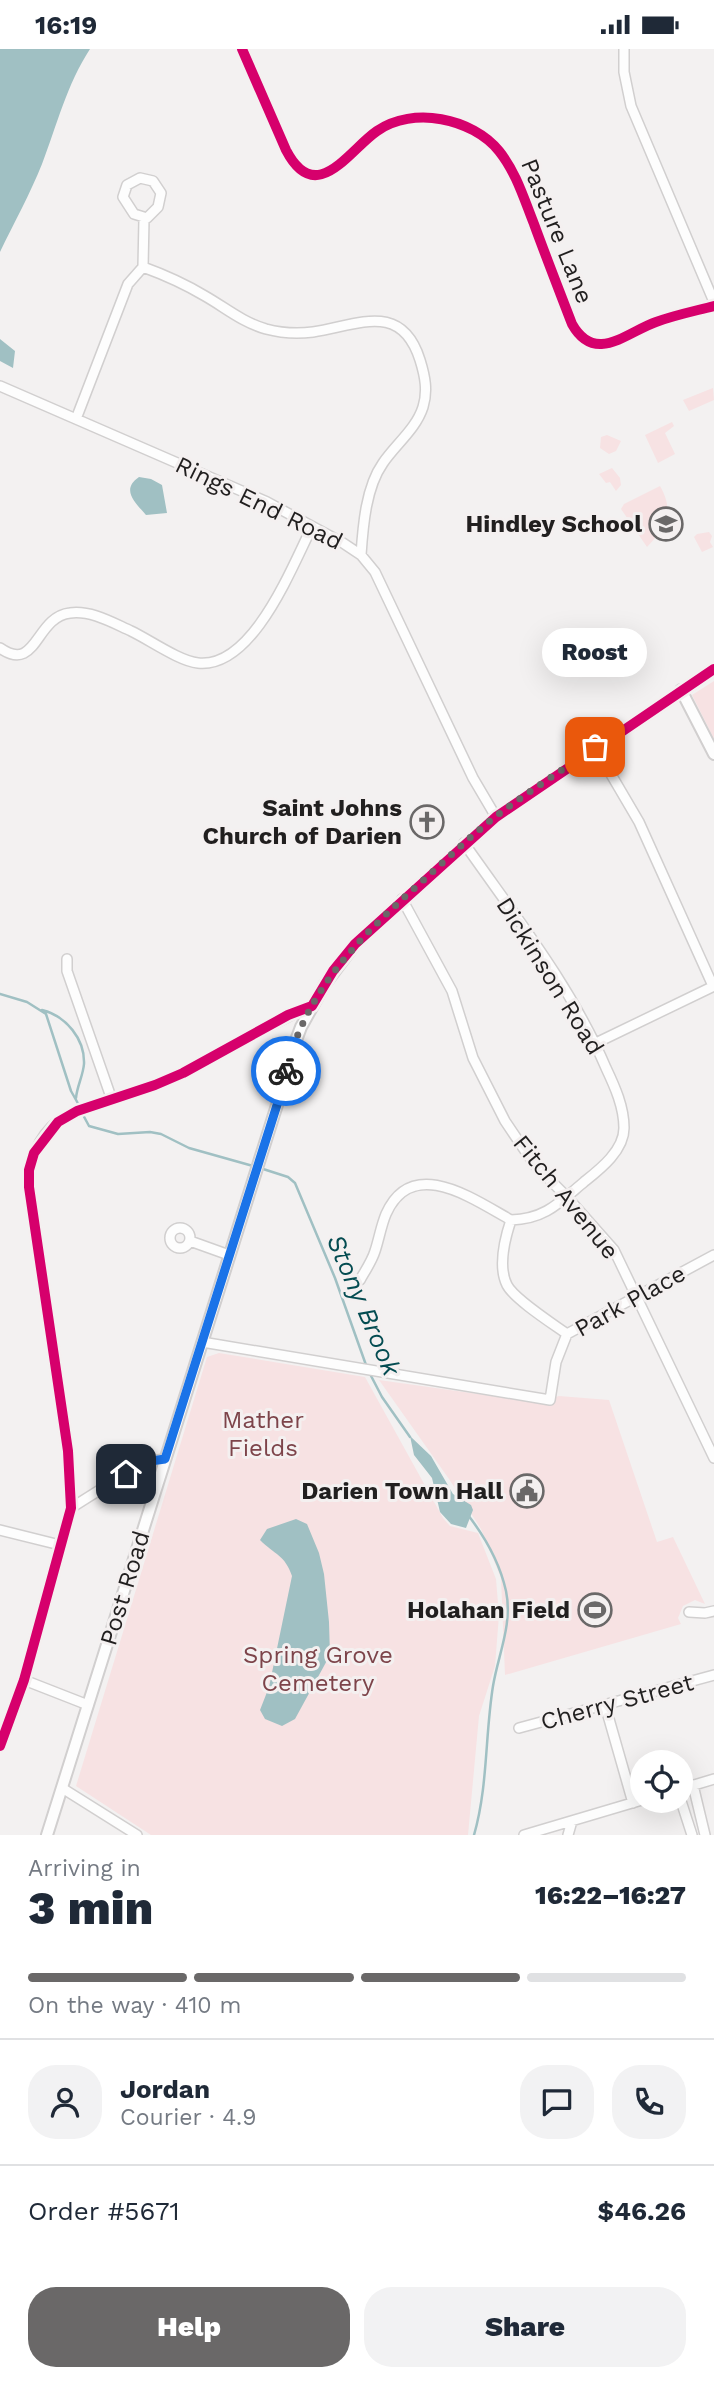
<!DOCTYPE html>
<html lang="en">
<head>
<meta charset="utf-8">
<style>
  :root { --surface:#fff; --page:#f2f2f3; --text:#1f2937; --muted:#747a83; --line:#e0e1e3; --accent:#6a6868 }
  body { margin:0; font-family:"Work Sans",sans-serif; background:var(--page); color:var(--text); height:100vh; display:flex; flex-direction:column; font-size:26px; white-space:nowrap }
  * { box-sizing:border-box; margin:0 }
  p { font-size:23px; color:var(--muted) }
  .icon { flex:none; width:38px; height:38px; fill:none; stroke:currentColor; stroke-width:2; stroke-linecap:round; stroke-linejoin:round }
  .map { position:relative; height:1786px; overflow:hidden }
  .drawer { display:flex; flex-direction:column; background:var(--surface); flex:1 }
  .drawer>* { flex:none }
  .controls { position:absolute; left:630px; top:1701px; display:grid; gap:14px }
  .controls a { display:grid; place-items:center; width:63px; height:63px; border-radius:50%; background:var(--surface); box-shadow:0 7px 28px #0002; font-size:35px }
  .pin { position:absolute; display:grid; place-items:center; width:60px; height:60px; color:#fff; margin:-30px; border-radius:14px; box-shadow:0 4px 10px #0006 }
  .courier { position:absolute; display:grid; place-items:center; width:70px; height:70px; margin:-35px; border:5px solid #1a73e8; border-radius:50%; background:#fff; color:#222; box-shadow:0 2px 9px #0007 }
  .bubble { position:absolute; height:49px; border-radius:24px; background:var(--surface); box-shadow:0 7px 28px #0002; font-size:23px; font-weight:800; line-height:49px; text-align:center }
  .summary em { font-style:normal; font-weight:800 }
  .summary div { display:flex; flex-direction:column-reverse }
  .summary { display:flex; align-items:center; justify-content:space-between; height:119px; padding:0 28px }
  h1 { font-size:46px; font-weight:800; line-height:52px }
  .bar { display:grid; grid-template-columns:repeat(4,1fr); gap:10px 7px; align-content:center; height:84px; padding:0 28px }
  .bar i { height:9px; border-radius:5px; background:var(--line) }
  .bar .active { background:var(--accent) }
  .bar p { grid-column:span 4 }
  .line { display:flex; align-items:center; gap:18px; padding:0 28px; border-top:2px solid var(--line) }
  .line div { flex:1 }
  .round { display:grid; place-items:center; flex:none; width:74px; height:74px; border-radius:28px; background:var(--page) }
  .cta { display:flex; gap:14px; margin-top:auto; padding:14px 28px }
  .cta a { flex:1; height:80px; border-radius:28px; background:var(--accent); color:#fff; font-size:28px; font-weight:800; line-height:80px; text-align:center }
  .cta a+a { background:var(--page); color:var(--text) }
  .status { display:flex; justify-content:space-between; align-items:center; height:49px; padding:0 35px; background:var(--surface); direction:ltr }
  .status svg { height:19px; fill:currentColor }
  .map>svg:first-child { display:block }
  .green { fill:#f7e2e3 }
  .water { fill:#a0c0c3 }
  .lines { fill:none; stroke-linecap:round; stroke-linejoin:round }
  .stream { stroke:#a0c0c3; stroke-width:2.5 }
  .minor-casing { stroke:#d1cfcf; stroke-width:12 }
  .major-casing { stroke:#d1cfcf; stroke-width:14 }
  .minor { stroke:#fdfdfd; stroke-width:9 }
  .major { stroke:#fdfdfd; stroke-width:10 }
  .cycleway-casing { stroke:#f4f0f0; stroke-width:15 }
  .cycleway { stroke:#d6006c; stroke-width:10 }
  .done { stroke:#6a6868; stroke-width:7; stroke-dasharray:0 12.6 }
  .route { stroke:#1a73e8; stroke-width:9 }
  .labels { text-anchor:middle; stroke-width:6; stroke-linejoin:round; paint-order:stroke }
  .street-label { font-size:24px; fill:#211f1f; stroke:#f4f0f0 }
  .poi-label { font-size:24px; font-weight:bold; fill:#211f1f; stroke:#f4f0f0; text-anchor:end }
  .park-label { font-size:24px; fill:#7d444a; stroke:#f4f0f0 }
  .water-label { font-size:26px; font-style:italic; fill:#044c51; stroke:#f4f0f0 }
</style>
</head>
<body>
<div class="status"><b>16:19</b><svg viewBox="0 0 49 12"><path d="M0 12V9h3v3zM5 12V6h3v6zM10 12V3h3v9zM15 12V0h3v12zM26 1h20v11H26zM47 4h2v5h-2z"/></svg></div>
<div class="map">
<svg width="714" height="1786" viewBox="0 0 714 1786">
  <rect width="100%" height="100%" fill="#f3f1f1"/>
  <path class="green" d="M713,339L714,351L689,362L683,351Z
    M672,373L674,377L665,384L675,405L658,414L645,386Z
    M607,386L621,392L616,402L609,405L600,399L601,388Z
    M612,419L620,429L621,436L616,442L610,433L606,434L599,425Z
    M660,437C675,463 666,479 647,498L621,460L624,455Z
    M709,483L712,487L710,493L713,498L702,503L694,488L697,485Z
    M714,632V690L692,646Z
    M219,1304L365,1328L443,1469L450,1477L478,1484L496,1530L499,1566L495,1617L479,1667L468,1786H151L76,1737L207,1308Z
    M379,1331L527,1352L541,1353L559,1347L609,1351L657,1493L673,1488L705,1555L695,1551L683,1557L678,1569L681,1575L505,1626L501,1529L481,1480L449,1430Z"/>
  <path class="water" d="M0,0H90C67,35 57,76 42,115C30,145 14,174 0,203Z
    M0,290L15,302L13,319L0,312Z
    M139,428L151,430L162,436L167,464L146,466C136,454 120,441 139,428Z
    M410,1387L431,1407L453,1445L471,1456L473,1461L466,1479L451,1475L440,1463L432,1429L414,1406Z
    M296,1470L307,1475L319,1504L324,1525L329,1573L330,1606L295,1670L282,1677L265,1670L260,1661L269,1638L292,1527C285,1506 275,1506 260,1491L267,1480Z"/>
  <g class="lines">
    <path class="stream" d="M0,945L27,953L46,965L71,1042L80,1058
      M42,961C66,967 85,990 84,1015C83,1027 77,1037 76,1049
      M82,1064L89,1077L118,1085L150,1083L161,1085L189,1099L253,1117
      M260,1119L288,1128L295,1134L335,1229L366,1316
      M369,1323L382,1348L410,1388
      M468,1466C485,1488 500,1515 506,1542C513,1575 498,1606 493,1637C485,1686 488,1738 474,1786"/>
    <defs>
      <path id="minor" d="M242,0L286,101C316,159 349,101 377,82C413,57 472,69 499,102C516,123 524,150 534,175C546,208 559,241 572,275C595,316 627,283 656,273C675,266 695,262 714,257
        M624,0V23L631,57L714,253
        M140,129L153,132L161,144L158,158L147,169L134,165L123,148L127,136Z
        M143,218C165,226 185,235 205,247C226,259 242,273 266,280C281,284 297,285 313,283C356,277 401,251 420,311C425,327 428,342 423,358C416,380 396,395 383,414C366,438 363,476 361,506
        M0,337L267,453L343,494L361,506L375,523L473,729L496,768
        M76,370L128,235L143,218L144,170
        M0,599C37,625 35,568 70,564C91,561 113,574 131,582C150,591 179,612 198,614C253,620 292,517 312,478
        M595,698L639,773L713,937
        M464,794C515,867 571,937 606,1019C615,1038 624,1058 624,1079C624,1102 599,1121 584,1133C559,1154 545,1170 511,1171
        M402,850L452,942L473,1009L505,1072L534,1115L567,1148L614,1201L714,1409
        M67,910V922L112,1051
        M596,994L714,937
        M170 1189a10 10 0 1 1 20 0a10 10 0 1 1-20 0Z
        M190,1192L229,1206
        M360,1231C365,1222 372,1212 375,1202C379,1190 381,1177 386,1165C412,1106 473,1150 511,1171C505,1189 498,1218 507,1236C514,1250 553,1275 567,1285
        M202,1293L550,1351L556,1313L567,1285L714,1206
        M71,1459L144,1413L165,1410
        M0,1481L60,1496
        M689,1563L705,1564L714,1562
        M24,1631L88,1656
        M605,1656L633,1754
        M519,1679L714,1626
        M0,1697L24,1631L71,1459L68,1402L29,1138C28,1113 38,1088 58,1072C73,1062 91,1057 108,1052C133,1044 159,1036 183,1024C227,1003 267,975 312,957
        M693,1736L705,1786
        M62,1739L137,1786
        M681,1740L714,1730
        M681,1752L692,1786
        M524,1786L642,1751
        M568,1786L572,1772"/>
      <path id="major" d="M681,641L714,705
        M47,1786L277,1056L289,1010L301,978L325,935L355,895L496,768L714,620"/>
    </defs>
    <use href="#minor" class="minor-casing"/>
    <use href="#major" class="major-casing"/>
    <use href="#minor" class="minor"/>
    <use href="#major" class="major"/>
    <defs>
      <path id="cycleway" d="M242,0L286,101C316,159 349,101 377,82C413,57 472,69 499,102C516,123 524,150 534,175C546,208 559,241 572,275C595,316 627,283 656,273C675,266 695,262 714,257
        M0,1697L24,1631L71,1459L68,1402L29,1138V1121L34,1104L58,1073L77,1062L155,1036L183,1024L288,966L312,957L333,922L355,895L496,768L714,620"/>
    </defs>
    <use href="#cycleway" class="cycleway-casing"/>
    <use href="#cycleway" class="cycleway"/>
  </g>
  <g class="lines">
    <path class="done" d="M286,1022C306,941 359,889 419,835C444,813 468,789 495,768C527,743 562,722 595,698"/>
    <path class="route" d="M126,1425L144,1413L165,1410L277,1056L286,1022"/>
  </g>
  <defs>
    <symbol id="school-ring" viewBox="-11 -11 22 22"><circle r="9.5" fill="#f4f0f0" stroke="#6a6868" stroke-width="1.5"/><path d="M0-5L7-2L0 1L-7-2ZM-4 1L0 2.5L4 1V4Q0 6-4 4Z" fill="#6a6868"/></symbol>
    <symbol id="church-ring" viewBox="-11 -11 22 22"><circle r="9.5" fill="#f4f0f0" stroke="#6a6868" stroke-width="1.5"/><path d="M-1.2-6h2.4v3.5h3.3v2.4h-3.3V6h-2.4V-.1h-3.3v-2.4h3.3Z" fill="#6a6868"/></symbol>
    <symbol id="civic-ring" viewBox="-11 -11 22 22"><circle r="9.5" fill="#f4f0f0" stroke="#6a6868" stroke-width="1.5"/><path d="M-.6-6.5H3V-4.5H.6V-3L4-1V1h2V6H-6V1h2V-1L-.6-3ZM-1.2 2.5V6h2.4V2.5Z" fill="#6a6868"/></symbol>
    <symbol id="stadium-ring" viewBox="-11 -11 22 22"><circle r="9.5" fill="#f4f0f0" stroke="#6a6868" stroke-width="1.5"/><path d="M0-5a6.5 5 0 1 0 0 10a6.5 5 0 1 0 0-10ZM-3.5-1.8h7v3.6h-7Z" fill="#6a6868"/></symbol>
  </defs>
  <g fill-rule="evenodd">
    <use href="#school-ring" x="647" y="456" width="38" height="38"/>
    <use href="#church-ring" x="408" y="754" width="38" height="38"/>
    <use href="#civic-ring" x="508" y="1423" width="38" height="38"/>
    <use href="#stadium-ring" x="576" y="1542" width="38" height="38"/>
  </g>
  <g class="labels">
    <g class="street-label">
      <text transform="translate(557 182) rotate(68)" y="8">Pasture Lane</text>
      <text transform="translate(259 454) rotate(26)" y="8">Rings End Road</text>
      <text transform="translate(550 927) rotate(58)" y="8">Dickinson Road</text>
      <text transform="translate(566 1148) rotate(51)" y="8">Fitch Avenue</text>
      <text transform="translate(630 1252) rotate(-29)" y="8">Park Place</text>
      <text transform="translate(125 1539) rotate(-73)" y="8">Post Road</text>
      <text transform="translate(617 1653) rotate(-15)" y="8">Cherry Street</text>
    </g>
    <g class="poi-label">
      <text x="642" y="483">Hindley School</text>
      <text x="402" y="767">Saint Johns<tspan x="402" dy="28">Church of Darien</tspan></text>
      <text x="503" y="1450">Darien Town Hall</text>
      <text x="570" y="1569">Holahan Field</text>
    </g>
    <g class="park-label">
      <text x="263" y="1379">Mather<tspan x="263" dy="28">Fields</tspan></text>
      <text x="318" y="1614">Spring Grove<tspan x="318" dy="28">Cemetery</tspan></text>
    </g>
    <g class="water-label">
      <text transform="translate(364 1256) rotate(67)" y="9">Stony Brook</text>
    </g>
  </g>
</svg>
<div class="controls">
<a><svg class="icon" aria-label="locate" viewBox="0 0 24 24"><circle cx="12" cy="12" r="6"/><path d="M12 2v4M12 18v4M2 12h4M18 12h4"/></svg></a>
</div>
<div class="pin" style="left:595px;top:698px;background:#ea580c"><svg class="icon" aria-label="bag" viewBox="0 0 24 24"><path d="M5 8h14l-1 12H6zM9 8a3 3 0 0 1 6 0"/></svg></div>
<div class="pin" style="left:126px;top:1425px;background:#1f2937"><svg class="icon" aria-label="home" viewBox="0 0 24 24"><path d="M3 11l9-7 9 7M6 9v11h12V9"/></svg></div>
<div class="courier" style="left:286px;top:1022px"><svg class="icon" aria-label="bike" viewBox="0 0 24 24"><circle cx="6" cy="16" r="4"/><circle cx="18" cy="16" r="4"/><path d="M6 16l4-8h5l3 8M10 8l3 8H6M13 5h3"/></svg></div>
<div class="bubble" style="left:542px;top:579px;width:105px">Roost</div>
</div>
<section class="drawer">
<div class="summary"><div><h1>3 min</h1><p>Arriving in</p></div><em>16:22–16:27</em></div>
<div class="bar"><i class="active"></i><i class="active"></i><i class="active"></i><i></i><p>On the way · 410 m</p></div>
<div class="line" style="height:126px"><a class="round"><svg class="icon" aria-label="person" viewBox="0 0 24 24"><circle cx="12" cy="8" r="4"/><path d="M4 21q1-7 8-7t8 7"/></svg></a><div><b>Jordan</b><p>Courier · 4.9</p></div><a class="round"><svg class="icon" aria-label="chat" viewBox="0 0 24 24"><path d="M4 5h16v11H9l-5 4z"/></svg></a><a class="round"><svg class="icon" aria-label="phone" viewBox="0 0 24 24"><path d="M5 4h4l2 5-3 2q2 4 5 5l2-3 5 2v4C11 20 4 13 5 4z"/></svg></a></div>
<div class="line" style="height:91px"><div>Order #5671</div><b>$46.26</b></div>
<div class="cta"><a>Help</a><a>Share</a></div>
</section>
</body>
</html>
